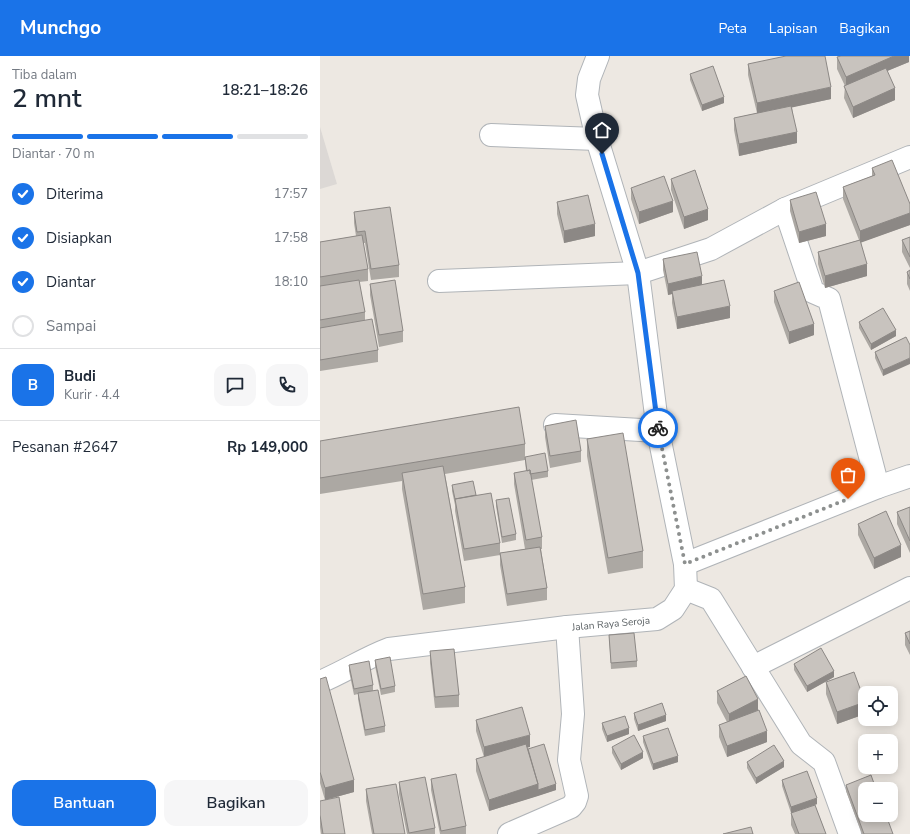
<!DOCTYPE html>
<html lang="id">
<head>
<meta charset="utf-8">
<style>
  :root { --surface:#fff; --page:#f6f6f7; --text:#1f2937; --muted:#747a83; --line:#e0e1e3; --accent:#1a73e8 }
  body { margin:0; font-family:"Nunito Sans",sans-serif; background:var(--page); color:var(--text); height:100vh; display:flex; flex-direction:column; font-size:15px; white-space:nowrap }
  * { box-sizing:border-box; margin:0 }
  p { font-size:13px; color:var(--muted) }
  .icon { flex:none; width:22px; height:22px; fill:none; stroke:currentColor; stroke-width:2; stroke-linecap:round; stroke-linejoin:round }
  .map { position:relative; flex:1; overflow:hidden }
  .details { display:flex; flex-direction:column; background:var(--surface); width:320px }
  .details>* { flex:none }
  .controls { position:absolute; left:538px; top:630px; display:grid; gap:8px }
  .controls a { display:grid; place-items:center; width:40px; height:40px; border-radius:8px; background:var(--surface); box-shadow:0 2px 10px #0003; font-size:20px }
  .pin { position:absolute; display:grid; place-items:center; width:34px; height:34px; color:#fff; margin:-41px -17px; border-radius:50% 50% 50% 0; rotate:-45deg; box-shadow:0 0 4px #0007 }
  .pin .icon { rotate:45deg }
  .courier { position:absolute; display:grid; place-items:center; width:40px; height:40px; margin:-20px; border:3px solid #1a73e8; border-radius:50%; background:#fff; color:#222; box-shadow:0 1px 5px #0007 }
  .head em { font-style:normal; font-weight:600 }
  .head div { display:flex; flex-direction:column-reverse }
  .head { display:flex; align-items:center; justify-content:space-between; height:68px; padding:0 12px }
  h1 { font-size:26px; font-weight:600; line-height:30px }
  .bar { display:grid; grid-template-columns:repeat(4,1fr); gap:6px 4px; align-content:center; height:48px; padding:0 12px }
  .bar i { height:5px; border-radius:3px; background:var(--line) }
  .bar .current { background:var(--accent) }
  .bar p { grid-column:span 4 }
  .line { display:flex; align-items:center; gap:10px; padding:0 12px; border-top:1px solid var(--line) }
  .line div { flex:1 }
  .round { display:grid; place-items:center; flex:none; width:42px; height:42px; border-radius:12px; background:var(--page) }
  ol { padding:0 12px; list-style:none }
  li { display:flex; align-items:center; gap:12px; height:44px }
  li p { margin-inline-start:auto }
  li .icon { padding:4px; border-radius:50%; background:var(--accent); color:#fff; stroke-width:4 }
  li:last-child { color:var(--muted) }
  li i { width:22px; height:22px; border:2px solid var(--line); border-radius:50% }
  .button { display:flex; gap:8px; margin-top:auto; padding:8px 12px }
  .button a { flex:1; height:46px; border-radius:12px; background:var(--accent); color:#fff; font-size:16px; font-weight:600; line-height:46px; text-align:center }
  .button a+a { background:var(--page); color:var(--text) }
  header { display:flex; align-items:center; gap:24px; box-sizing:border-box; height:56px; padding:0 20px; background:var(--accent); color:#fff }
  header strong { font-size:19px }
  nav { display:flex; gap:22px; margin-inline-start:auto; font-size:14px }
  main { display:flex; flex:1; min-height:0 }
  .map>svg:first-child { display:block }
  .industrial { fill:#dcd8d5 }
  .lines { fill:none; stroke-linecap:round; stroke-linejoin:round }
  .minor-casing { stroke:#b0b4b8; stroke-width:24 }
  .minor { stroke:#fff; stroke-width:22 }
  .wall { fill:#aca8a3 }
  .shaded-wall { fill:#8c8885 }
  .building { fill:#c8c3be; stroke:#8c8885 }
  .done { stroke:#8d908f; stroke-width:4; stroke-dasharray:0 7.2 }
  .route { stroke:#1a73e8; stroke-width:5 }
  .labels { text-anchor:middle; stroke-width:3.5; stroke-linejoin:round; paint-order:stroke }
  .street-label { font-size:10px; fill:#5a6063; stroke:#fff }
</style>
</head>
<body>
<header>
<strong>Munchgo</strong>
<nav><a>Peta</a><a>Lapisan</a><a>Bagikan</a></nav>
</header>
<main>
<section class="details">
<div class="head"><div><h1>2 mnt</h1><p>Tiba dalam</p></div><em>18:21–18:26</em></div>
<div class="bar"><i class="current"></i><i class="current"></i><i class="current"></i><i></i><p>Diantar · 70 m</p></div>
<ol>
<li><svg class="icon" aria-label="check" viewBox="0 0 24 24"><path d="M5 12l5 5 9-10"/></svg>Diterima<p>17:57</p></li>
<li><svg class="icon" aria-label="check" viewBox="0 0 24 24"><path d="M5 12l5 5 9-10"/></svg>Disiapkan<p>17:58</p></li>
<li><svg class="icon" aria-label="check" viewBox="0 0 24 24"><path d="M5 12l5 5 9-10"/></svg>Diantar<p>18:10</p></li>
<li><i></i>Sampai</li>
</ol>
<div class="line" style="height:72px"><b class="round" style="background:var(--accent);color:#fff">B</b><div><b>Budi</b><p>Kurir · 4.4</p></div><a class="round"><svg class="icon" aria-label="chat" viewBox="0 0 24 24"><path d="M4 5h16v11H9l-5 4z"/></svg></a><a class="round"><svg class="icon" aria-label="phone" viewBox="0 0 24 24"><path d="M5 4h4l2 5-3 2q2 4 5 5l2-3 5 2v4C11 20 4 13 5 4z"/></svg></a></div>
<div class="line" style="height:52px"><div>Pesanan #2647</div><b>Rp 149,000</b></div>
<div class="button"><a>Bantuan</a><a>Bagikan</a></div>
</section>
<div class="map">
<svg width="590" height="778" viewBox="0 0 590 778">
  <rect width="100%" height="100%" fill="#ede8e2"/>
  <path class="industrial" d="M0,71L17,128L0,133Z"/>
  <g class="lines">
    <defs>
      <g id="minor">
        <path d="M171,79L277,83"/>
        <path d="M465,153L493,236L509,243L510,247L558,431"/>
        <path d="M119,225L318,217L391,193L465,153L590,101"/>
        <path d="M235,369L338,375"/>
        <path d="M365,508L558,431L590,420"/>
        <path d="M366,533L391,543L481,688L504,706L530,778"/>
        <path d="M433,611L590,532"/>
        <path id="s1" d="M0,626C24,616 45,602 69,593L247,571L337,563L353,553L366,533L365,508L338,375L318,217L277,83L267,39L269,23L278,0"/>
        <path d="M189,778L251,751L255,746L257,740L249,704L253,658L247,571"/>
      </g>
    </defs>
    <use href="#minor" class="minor-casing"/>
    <use href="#minor" class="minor"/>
  </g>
  <path class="wall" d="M589,0V6L567,15L575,44L533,62L524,42L525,30L517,13V1Z
    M428,8L511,43L472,51L477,87L419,100L414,74V62L437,57L428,19Z
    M370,18L404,47L382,55L370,24Z
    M552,112L590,148V169L541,186L547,220L505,232L498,208V196L539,184L523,143V131L552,120Z
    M351,123L388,164L364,173L351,134Z
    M311,132L353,156L319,168L311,143Z
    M470,144L506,180L479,187L470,155Z
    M237,146L275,180L244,187L237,158Z
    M34,156L79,209V221L51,224L45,187H43L48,213V225L39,226L45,256V264L58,294V306L0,315V186L36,180L34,167Z
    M590,181V212L582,196V184Z
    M343,203L382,229L410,262L357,273L352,247V238L348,239L343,214Z
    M590,214V235L587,228V216Z
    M50,228L83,275V286L59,291L50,239Z
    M454,235L494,279L469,288L454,246Z
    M539,266L576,280L551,294L539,272Z
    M586,281L563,320L555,302V296Z
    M225,370L261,395V406L230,412L225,381Z
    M267,383L323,495V512L288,518L267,400Z
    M0,385L205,388V401L228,415V421L211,424L222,481V493H221L227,532V544L187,550L180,509V497L205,493L194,428V417L206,415L205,404L125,418L145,531V547L103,554L82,433V425L0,438Z
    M132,429L156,439L180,487V499L144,505L135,455V449L132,435Z
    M176,444L196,478V484L182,487L176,450Z
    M590,451V497L577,468V456Z
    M538,468L581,501L554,513L538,479Z
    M590,575V599L585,589V577Z
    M289,579L317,605V611L291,613Z
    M110,595L139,639V651L115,652L110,607Z
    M55,604L75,630V636L61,639L55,610Z
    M474,608L514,621L487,636L474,614Z
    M29,609L53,629V634L65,670V676L45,680L38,643V638L34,639L29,615Z
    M0,623L34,736L5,744L0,727Z
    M506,626L545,658L517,668L506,638Z
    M397,635L438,654L432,657L447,686L407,701L399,681V669L407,666L397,647Z
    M314,657L346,665L318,675L314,663Z
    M156,664L210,691H207L208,693L236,734L169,755L156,715V703L164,701L156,675Z
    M282,667L309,678L287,686L282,673Z
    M323,680L358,706L333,714L323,686Z
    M292,691L323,702L301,714L292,697Z
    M427,706L464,711L436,728L427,712Z
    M111,723L146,770V778H120L111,734Z
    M462,724L497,748L495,749L506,778H475L471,769V757L462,730Z
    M79,726L115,772V778H87L79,738Z
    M526,729L573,778H542L526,735Z
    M46,733L85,778H52L46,745Z
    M0,745L25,778H1L0,771Z"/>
  <path class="shaded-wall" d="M574,0H589V6L526,32V21Z
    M511,31V43L437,59V47Z
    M575,32V44L533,62V51Z
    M404,41V47L382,55V49Z
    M477,76V87L419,100V88Z
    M353,145V156L319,168V156Z
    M388,153V164L364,173V161Z
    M590,157V169L540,187V175Z
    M275,168V180L244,187V175Z
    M506,168V180L479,187V176Z
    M547,208V220L505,232V220Z
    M382,220V232L352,235V238L348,239V228Z
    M410,250V262L357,273V261Z
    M494,268V279L469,288V276Z
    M576,274V280L551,294V288Z
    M590,302V308L563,320V314Z
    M581,489V501L554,513V502Z
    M514,615V621L487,636V630Z
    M438,643V654L409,669V658Z
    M545,646V658L517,668V656Z
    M346,659V665L318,675V669Z
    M309,672V678L287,686V680Z
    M447,675V686L407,701V690Z
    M210,679V691L164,703V691Z
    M323,696V702L301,714V708Z
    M358,700V706L333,714V708Z
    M464,705V711L436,728V722Z
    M34,724V736L5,744V732Z
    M218,728V740L169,755V744Z
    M236,728V734L218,740V734Z
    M497,742V748L471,757V751Z"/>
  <path class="building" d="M466,0H505L511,31L437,47L428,8Z
    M521,0H574L526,21L517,1Z
    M393,10L404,41L382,49L370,18Z
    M566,12L575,32L533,51L524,30Z
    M471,50L477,76L419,88L414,62Z
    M572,104L590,148V157L540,175L523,131L555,119L552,112Z
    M375,114L388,153L364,161L351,123Z
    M344,120L353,145L319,156L311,132Z
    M496,136L506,168L479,176L470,144Z
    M268,139L275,168L244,175L237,146Z
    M70,151L79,209L51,213L45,175L37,176L34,156Z
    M42,179L48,213L0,221V186Z
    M590,181V201L582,184Z
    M540,184L547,208L505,220L498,196Z
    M377,196L382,220L348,228L343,203Z
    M590,214V223L587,216Z
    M39,224L45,256L0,264V230Z
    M75,224L83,275L59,279L50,228Z
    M404,224L410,250L357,261L352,235Z
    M479,226L494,268L469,276L454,235Z
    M563,252L576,274L551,288L539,266Z
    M52,263L58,294L0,304V272Z
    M586,281L590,289V302L563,314L555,296Z
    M199,351L205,388L0,422V385Z
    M256,364L261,395L230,400L225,370Z
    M303,377L323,495L288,502L267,383Z
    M225,397L228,415L210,418V414L207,415L205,401Z
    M123,410L145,531L103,538L82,417Z
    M210,414L222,481L206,484L194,417Z
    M153,425L156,439L135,443L132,429Z
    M171,437L180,487L144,493L135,443Z
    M189,442L196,478L182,481L176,444Z
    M590,451V485L577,456Z
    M566,455L581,489L554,502L538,468Z
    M220,491L227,532L187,538L180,497Z
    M590,575V588L585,577Z
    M314,577L317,605L291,607L289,579Z
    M501,592L514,615L487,630L474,608Z
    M134,593L139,639L115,641L110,595Z
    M70,601L75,630L61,633L55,604Z
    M49,605L53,629L34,633L29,609Z
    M534,616L545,646L517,656L506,626Z
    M426,620L438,643L409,658L397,635Z
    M6,621L34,724L5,732L0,716V623Z
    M58,634L65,670L45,674L38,637Z
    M342,647L346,659L318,669L314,657Z
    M202,651L210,679L164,691L156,664Z
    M439,654L447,675L407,690L399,669Z
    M305,660L309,672L287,680L282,667Z
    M348,672L358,700L333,708L323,680Z
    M314,679L323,696L301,708L292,691Z
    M206,688L218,728L169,744L156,703Z
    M224,688L236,728L218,734V728L208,693Z
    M454,689L464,705L436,722L427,706Z
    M487,715L497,742L471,751L462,724Z
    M136,718L146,770L121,775L111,723Z
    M551,719L556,733H545V759H566L573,778H544L526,729Z
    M105,721L115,772L89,777L79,726Z
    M76,728L85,778H54L46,733Z
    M19,741L25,778H3L0,759V745Z
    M495,749L506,778H479L471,757Z
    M431,771L433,778H403Z"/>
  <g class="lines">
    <path class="done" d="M338,372L365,508L528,443"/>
    <path class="route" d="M282,98L318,217L338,372"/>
  </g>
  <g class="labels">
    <g class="street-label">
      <text dy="4" stroke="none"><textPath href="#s1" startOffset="300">Jalan Raya Seroja</textPath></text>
    </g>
  </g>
</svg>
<div class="controls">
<a><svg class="icon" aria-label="locate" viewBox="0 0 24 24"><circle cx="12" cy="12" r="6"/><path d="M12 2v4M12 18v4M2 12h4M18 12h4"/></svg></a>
<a>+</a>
<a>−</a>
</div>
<div class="pin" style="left:528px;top:443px;background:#ea580c"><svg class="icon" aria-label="bag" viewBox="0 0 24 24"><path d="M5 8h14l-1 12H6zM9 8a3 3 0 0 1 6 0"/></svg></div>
<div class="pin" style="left:282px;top:98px;background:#1f2937"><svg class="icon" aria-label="home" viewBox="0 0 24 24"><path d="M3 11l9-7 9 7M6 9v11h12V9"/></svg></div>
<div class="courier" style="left:338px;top:372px"><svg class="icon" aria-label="bike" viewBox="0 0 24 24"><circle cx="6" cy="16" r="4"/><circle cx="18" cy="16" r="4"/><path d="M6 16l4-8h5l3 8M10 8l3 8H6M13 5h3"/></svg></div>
</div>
</main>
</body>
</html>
